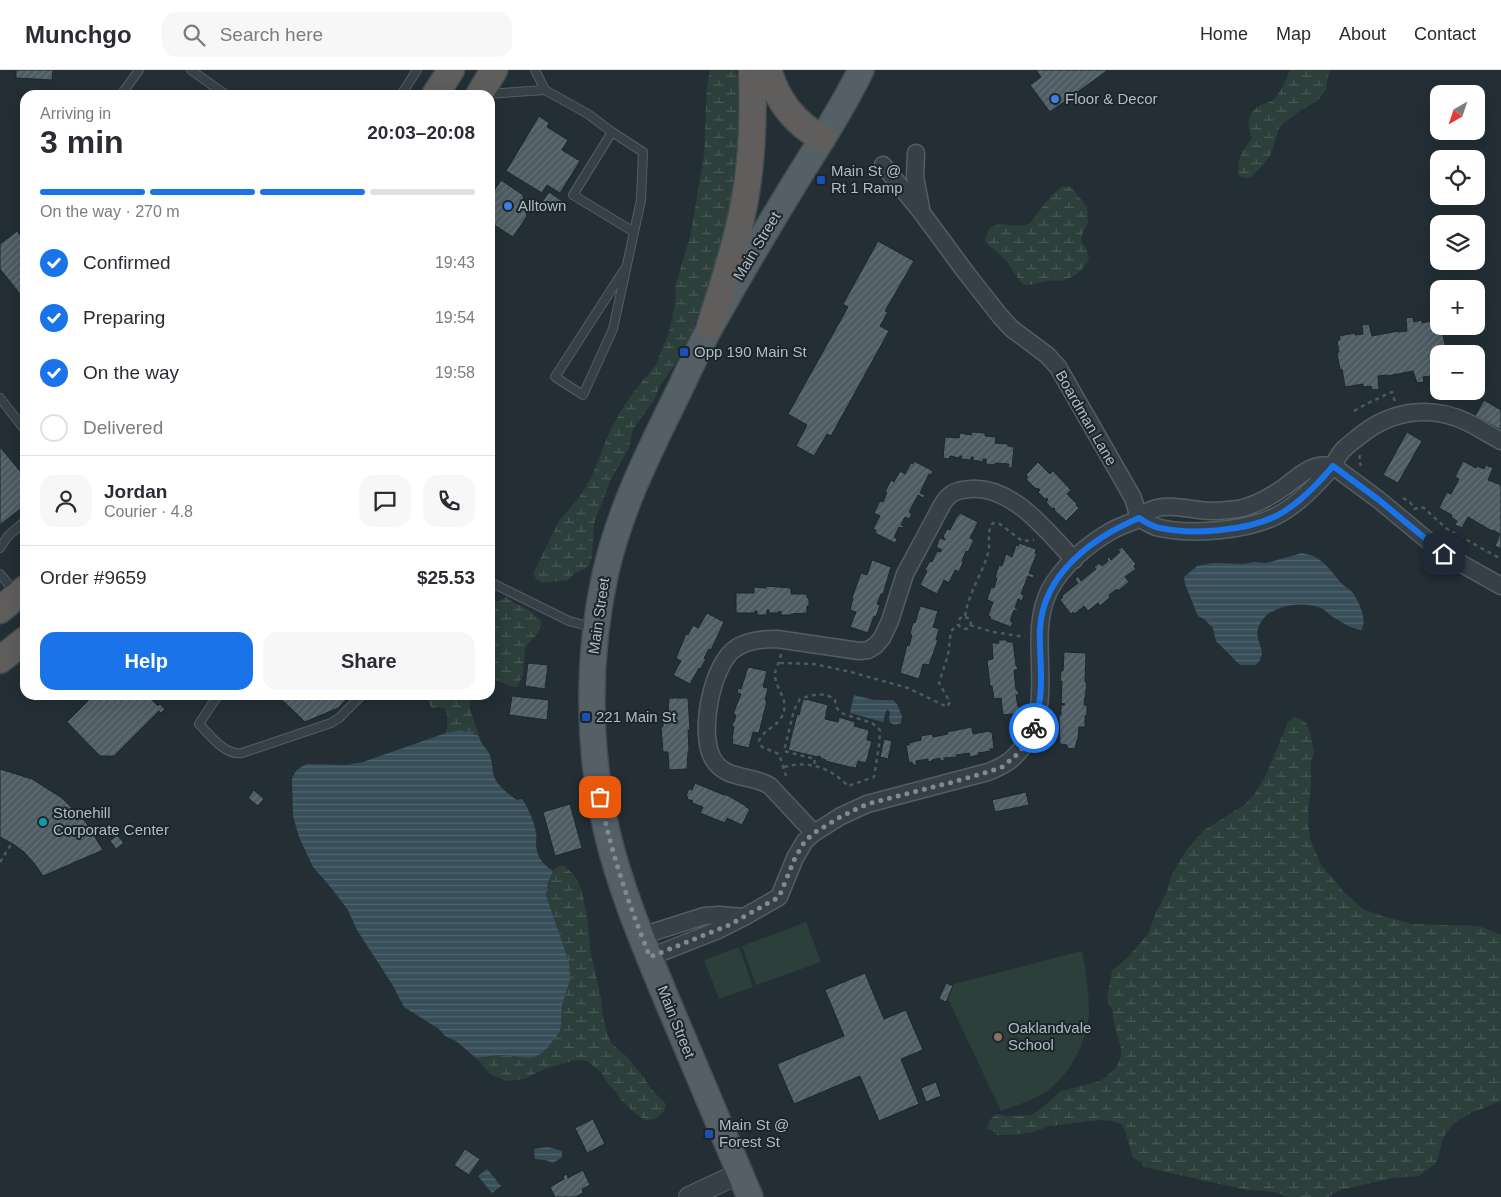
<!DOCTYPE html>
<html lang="en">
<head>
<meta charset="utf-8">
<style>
  :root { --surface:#fff; --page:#f7f7f7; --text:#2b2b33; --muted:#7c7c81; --line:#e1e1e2; --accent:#1a73e8 }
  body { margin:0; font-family:Arial,sans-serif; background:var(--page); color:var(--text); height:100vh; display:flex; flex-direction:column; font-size:19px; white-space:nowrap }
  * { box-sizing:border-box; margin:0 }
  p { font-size:16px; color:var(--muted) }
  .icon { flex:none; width:28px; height:28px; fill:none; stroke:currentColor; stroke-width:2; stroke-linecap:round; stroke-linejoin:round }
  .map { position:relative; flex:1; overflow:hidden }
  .sheet { position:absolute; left:20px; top:20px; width:475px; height:610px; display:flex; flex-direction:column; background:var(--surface); border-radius:15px; box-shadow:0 5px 20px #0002 }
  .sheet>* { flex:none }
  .needle { width:32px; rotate:219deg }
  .fabs { position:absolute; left:1430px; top:15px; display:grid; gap:10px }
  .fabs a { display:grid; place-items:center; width:55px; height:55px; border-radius:10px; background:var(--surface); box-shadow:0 5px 20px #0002; font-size:25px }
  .pin { position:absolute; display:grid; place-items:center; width:42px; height:42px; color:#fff; margin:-21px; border-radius:10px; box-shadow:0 2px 8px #0006 }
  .courier { position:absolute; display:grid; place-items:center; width:50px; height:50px; margin:-25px; border:4px solid #1a73e8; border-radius:50%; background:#fff; color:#222; box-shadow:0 1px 6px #0007 }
  .overview em { font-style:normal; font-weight:700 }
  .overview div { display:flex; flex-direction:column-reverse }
  .overview { display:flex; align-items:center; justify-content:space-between; height:85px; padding:0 20px }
  h1 { font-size:32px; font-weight:700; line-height:38px }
  .bar { display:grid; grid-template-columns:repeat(4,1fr); gap:8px 5px; align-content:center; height:60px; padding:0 20px }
  .bar i { height:6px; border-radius:4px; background:var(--line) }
  .bar .active { background:var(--accent) }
  .bar p { grid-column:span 4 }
  .line { display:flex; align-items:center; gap:12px; padding:0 20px; border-top:1px solid var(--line) }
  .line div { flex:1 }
  .round { display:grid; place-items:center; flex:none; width:52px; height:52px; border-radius:15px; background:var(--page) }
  ol { padding:0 20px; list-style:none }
  li { display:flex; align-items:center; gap:15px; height:55px }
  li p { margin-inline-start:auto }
  li .icon { padding:5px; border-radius:50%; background:var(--accent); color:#fff; stroke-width:4 }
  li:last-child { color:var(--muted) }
  li i { width:28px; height:28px; border:2px solid var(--line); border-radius:50% }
  .button { display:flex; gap:10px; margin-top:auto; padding:10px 20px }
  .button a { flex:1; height:58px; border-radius:15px; background:var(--accent); color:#fff; font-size:20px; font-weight:700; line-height:58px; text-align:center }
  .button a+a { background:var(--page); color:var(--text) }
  header { display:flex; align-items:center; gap:30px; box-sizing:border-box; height:70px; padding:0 25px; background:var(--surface); border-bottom:1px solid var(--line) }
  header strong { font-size:24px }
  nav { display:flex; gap:28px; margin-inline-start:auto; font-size:18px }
  .search { width:350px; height:45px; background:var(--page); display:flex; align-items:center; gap:12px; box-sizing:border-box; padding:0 18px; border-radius:15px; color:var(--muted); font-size:19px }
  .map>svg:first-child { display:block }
  .wetland { fill:url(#wetland-marsh) }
  .green { fill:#2c3f3a }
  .water { fill:url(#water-rules) }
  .building { fill:url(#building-hatch); stroke:#1d272c }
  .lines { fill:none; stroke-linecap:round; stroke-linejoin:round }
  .service-casing { stroke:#535e63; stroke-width:10 }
  .minor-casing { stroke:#535e63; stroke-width:19 }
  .tertiary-casing { stroke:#535e63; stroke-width:22 }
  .primary-casing { stroke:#424c52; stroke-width:28 }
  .trunk-casing { stroke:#404b50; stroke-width:29 }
  .path { stroke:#4b5b59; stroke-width:2.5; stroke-dasharray:4 4; stroke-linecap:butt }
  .service { stroke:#364046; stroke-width:8 }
  .minor { stroke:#364046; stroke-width:16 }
  .tertiary { stroke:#364046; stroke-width:20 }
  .primary { stroke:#546066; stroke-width:25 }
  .trunk { stroke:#605e5d; stroke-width:26 }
  .done { stroke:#7f8b91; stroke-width:5; stroke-dasharray:0 9 }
  .route { stroke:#1a73e8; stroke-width:6 }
  .shop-dot { fill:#3f7fe0; stroke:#1b252a; stroke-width:2 }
  .transit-dot { fill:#1a4fb4; stroke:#1b252a; stroke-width:2 }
  .culture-dot { fill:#0f9aa8; stroke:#1b252a; stroke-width:2 }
  .education-dot { fill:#8d6e63; stroke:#1b252a; stroke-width:2 }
  .labels { text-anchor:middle; stroke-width:4; stroke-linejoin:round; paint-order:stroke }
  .poi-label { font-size:15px; fill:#b0bcc2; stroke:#1b252a; text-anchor:start }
  .street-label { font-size:15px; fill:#b0bcc2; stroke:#1b252a }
</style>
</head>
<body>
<header>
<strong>Munchgo</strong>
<div class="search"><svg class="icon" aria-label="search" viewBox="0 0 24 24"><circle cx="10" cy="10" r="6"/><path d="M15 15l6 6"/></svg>Search here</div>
<nav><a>Home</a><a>Map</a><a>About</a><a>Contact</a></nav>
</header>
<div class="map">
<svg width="1501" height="1127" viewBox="0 0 1501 1127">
  <defs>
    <pattern id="wetland-marsh" width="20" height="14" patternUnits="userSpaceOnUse" patternTransform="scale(1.25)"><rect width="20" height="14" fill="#2c3f3a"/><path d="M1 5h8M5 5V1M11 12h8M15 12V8" fill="none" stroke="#485955"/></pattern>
    <pattern id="water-rules" width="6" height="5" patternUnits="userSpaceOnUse" patternTransform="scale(1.25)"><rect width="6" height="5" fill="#384f5a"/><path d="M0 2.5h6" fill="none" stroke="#526670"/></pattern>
    <pattern id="building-hatch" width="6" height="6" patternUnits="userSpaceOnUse" patternTransform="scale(1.25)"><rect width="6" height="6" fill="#4e5c63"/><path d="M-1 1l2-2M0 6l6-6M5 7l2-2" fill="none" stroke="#657178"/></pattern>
  </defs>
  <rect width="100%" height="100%" fill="#232f35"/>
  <path class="wetland" d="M710,0H735L742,16V43L739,57L733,110L735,127L732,152L711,207L709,218L690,266L679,289L661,314L654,330L633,359L629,378L611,409L594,453L592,487L588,497L575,503L568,510L544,513L537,510L533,504L559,451L579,428L591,408L610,361L622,339L630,327L656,294L669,262L676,230L675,217L691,163L698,120L704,85L707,15Z
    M1290,0H1330L1328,8L1326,20L1318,30L1297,43L1280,56L1271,84L1265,93L1251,107L1246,108L1239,106C1235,89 1243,82 1252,68C1246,55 1247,42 1261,35C1266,33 1271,32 1275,28C1282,20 1286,9 1290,0Z
    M1063,116L1071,117L1087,137L1088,153L1082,165L1081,171L1087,180L1089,189C1083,201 1073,209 1059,211C1055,211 1051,210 1047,211C1038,212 1034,215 1024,215L1019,210L1008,193L996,181L989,176L985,171L986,166L989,158L999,154L1021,156L1029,154L1052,125Z
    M507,527C512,532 515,533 521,536C529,540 536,546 542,552L538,563L527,575L525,580L523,598V605L518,616L513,617L490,608V534Z
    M429,625H470V638L479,666L460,660L446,663C448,655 448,647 445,639L439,637L432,639L428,631Z
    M1293,647L1301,649L1306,653L1310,663L1314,682L1311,693V715L1308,743L1310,769L1322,796L1344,822L1363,839L1385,847L1413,854L1479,856L1501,865V1031L1471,1043L1454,1053L1444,1066L1436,1093L1419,1106L1393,1108L1340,1120L1328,1127H1288L1275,1122L1246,1120L1144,1097L1141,1092L1133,1088L1125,1061L1121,1054L1112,1051L1099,1050L1049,1056L1034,1062L1011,1065H997L993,1061L986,1059L991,1049L996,1044L1007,1046L1031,1045L1042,1038L1061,1021L1097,1012L1103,1009L1117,997L1121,985V978L1115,957L1112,940L1108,932L1107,927L1112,901L1128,887L1148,864L1155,845L1168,819L1171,806L1188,778L1204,760L1243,736L1254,725L1266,705L1288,652Z
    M559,796H564L574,805L582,820L588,853L590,879L601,928L603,946L607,963L612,974L626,986L642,1005L652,1020L666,1034L664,1041L655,1049L645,1050L636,1044L621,1030L618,1024L607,1013L601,1002L587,991L576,990L544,999L524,1009L507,1011L490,1004L476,988L500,985L529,988L539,985L547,978L559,963L561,956L562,935L570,910L569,892L546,825L548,812L553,801Z"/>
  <path class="green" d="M806,852L821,892L756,915L742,876Z
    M739,877L753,917L719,929L704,890Z
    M1082,881C1086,900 1091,934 1088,953C1083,980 1066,1009 1044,1023C1031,1031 1015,1036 1001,1041L948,929L953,916L950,915Z"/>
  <path class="water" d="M1302,483C1306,484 1310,485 1313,486C1326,492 1333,504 1341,513C1345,517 1350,519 1353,523C1359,532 1368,551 1361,560C1350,558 1339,551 1330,545C1327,542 1324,539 1321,538C1302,530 1267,535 1259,556C1252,574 1271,579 1256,595H1240L1216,571L1213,558L1204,549L1198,546L1185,514L1184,507L1197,496L1213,493L1244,494L1254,492L1266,493Z
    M854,625L874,630H893L897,634L902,646L901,653L895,655C887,652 889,649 890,642L888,640L886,641L883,652L850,643Z
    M460,660L479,666C480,674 486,677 489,683C492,690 492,696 493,703C495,714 508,724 517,730L522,729C528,737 535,754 536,763C537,767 536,771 536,775C537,788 543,794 553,801L548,812L546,825L569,892L570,905V910L562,935L561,956L559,963L547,978L539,985L529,988L500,985L476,988L456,971L445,966L439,959L404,937L392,914L357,860L348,840L333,820L313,797L299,767L293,746L292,708L296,701L301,697L307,694L347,695L363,692L446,663Z
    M548,1077L562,1081V1087L553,1093L546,1090L535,1089L534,1079Z
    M487,1099L501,1116L492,1123L478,1106Z"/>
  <path class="building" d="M16,0H53L52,10L16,8Z
    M1036,0H1108L1050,42L1030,15L1041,7Z
    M539,46L549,53L547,57L568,70L562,80L580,91L560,123L547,115L542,123L506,101Z
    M501,110L523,125L527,146L513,167L491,153L490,127Z
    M549,122L562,131L556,140L542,132Z
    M17,161L25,171V230L0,199V174Z
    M878,171L914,191L885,241L888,242L880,256L889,261L831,366L827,364L814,386L796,376L807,355L788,344L848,237L843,234Z
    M1413,247L1414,252L1422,250V253L1436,250L1437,255L1441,256L1447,283L1439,284V303L1430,304L1431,306L1423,307L1424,312L1417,313L1413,301L1387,306V305L1378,306L1379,319L1372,320L1371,316L1363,317V314L1345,317L1342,299L1340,300L1337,283L1339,282L1337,270H1340L1339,266L1355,263V265L1363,264L1362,255L1369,254L1372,266L1398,261V262L1407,261L1406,248Z
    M1484,330L1501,340V360L1475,346Z
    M972,362L985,363V366L996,367L995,373L1008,374V376L1014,377L1012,398H1008L1009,394L995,393V395L986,394V389H983V392L973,390V387H971V390L961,389L962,386H960L959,388L950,386L949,389L943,388L945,367L959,368L960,363L971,365Z
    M1407,362L1422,371L1398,413L1383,405Z
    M0,377L25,407V435L0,455Z
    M914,391L933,401L931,405L929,404L920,423L925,425L923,428L918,425L909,442L912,444L909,449L905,447L901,455L904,456L903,458L899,457L894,467L897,469L895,473L875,463L876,460L873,459L880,446L874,443L880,431L883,432L887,423L885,422L891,410L894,412L900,401L905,404L911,393L913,394Z
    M1463,391L1476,398L1477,396L1484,399L1486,395L1493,398L1488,410L1501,415V479L1495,476L1500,464L1493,460L1492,461L1468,447L1462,458L1455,455L1457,451L1451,447L1452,445L1439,438L1447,422L1451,424L1459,409L1455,407Z
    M1038,392L1050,404L1053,401L1071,420L1067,424L1077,434L1076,435L1079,438L1066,451L1054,440L1055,439L1054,438L1052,439L1046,432L1048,430L1047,428L1045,429L1038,422L1040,420L1038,418L1036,419L1026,409L1028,407L1026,405Z
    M960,443L978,452L970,468L974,470L968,482L966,481L962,491L963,492L959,502L955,500L949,513L944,510L937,524L920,515L927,501L925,500L930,491L932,492L937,481L940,482L942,480L936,477L940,468L945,470V469L943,467L947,459L950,460L957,446H958Z
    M1019,473L1036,479L1035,483H1037L1029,503L1034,505L1033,508L1028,506L1021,524L1024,525L1022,531L1018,529L1015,538L1018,539L1017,541L1014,540L1010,551L1013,552L1011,557L990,549L991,547L988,546L993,532L987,530L991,517L994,518L997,508H995L999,495L1002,496L1006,484L1012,487L1016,475L1018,476Z
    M1122,477L1136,494L1134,496L1136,499L1125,507L1129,512L1118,521L1117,519L1109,525L1110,527L1100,536L1098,533L1088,541L1084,536L1075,544L1073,542L1071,544L1060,530L1063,527L1062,526L1078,513L1075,509L1078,506L1081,511L1096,499L1094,497L1099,493L1102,496L1108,491L1107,489L1109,487L1111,490L1120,482L1118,480Z
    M872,490L891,497L883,524H881L877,534L880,535L876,547L874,546L868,563L850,557L856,542L850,540L853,528H852L861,503L867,505Z
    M766,516L791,518V524H807V528H809V536H807V543L791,544V545H781V541L778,542V543H769V540H767V545H757V541H755V543H736V523H754V517L766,518Z
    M920,536L938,541L933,557L939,559L936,570H938L929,595L923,594L919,609L900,603L907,575L909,576L912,565L910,564L913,552L915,553Z
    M707,543L724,552L711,580L709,579L704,588L706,589L700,599L699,598L690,614L673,605L681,591L676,588L686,564L688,565L693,555L698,558Z
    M998,570H1007V572H1013L1016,596H1017L1018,600H1014L1016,620H1018L1019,625H1016L1018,637H1020V643L1003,645L1001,628L994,629L992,616H990L987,590L993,589L992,573H999Z
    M1064,582L1086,583L1085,612H1087L1084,635H1087V645L1085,646V657H1079L1078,670H1077L1075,679L1067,678V675L1060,674L1059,645H1061V635H1064L1065,634L1061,633L1062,611H1060L1061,601H1063Z
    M528,593L548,595L545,619L525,616Z
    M748,597L767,601L763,617L768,618L765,630L767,631L759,663L753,662L749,678L732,674L733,669L732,668L734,657L732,656L733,652H734L736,645L733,644L741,624L737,623L738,618L741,619Z
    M94,625H147L158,636L160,634L165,639L161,643L159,641L114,686H100L67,652Z
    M277,625H350L338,638L305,652Z
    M512,626L549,630L547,650L509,645Z
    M669,628H688L690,660H688L689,681L688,682L687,699L669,700L668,682H663L661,657H663V644H668Z
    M803,629L806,630V629L828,635L825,649L838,652L839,647L855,652L854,656L869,660L867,670L872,671L866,693L858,691L856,698L850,697L825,691L826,690L820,688L821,687L818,686V687L788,680L797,644L799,645Z
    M972,657L973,664L989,661L990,662H992L994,679H990L991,681L978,683L979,685L970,687L969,683L956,685L957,687L944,688L945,690L940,691V688L932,690V691L928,692V689L916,691L917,695H913L912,692L909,693L906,675H909V673L921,670V666L932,664L933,667L948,664L947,662Z
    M884,669L892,671L888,689L880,687Z
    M0,699L32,709L62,728L85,751L103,780L43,806L34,793L24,782L13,774L0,767Z
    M695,713L724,725L725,724L746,736V737L750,739L742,755L727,748L725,753L700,743L703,737L692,733L693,731L687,729L688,727L686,726L689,719L692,720Z
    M254,720L264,729L258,736L248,728Z
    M1026,722L1029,735L995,742L992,730Z
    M570,734L582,778L555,786L543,742Z
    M117,765L124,773L116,779L110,771Z
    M865,903L884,949L906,940L923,980L901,989L919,1034L879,1051L860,1006L794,1034L777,994L844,966L825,920Z
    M946,913L953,916L946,932L939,929Z
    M936,1012L941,1026L926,1032L921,1018Z
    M593,1049L605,1074L587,1083L575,1058Z
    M465,1079L480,1089L469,1105L454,1095Z
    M583,1100L590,1115L582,1119L583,1123L575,1127H555L550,1117L564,1109L563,1106L567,1104L568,1108Z"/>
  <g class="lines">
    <defs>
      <path id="service" d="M191,0L226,25
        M535,0L545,20
        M487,24L545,20L588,44L612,62L643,82L641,130L613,259L583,325L555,307L626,197
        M121,25L139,0
        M401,25L417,0
        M612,62L573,125L634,162
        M0,328L25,360
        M0,478L8,466L25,451
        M0,504L15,522
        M490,512L569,551L592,557
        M218,625L199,654C210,665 225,686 242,683L331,653L339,648L362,625"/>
      <path id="minor" d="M916,83L915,107L921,138
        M883,95L922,143L967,204L1000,246L1012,259L1047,285L1058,297L1133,428L1139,448
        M1501,371C1490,365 1479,358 1467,352C1431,335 1392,340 1361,365C1347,376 1341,379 1333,396L1379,430L1444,484L1501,516
        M814,763L770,716C752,704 726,711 713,689C698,664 712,593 736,578C748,570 763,569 777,569L859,581L868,580L875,576L882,568L890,551L905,504L942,435C949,423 956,420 970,419C1012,415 1048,462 1074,490
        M744,847L779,827L795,788L805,771L814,763L841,746L867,734L988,702C1006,695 1015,689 1026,672C1056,625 1026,569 1049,521C1062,496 1087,475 1111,461C1120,456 1130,453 1139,449C1143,446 1147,442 1151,440C1169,432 1193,441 1212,441C1220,441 1229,440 1238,439C1253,436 1270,427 1283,418C1293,411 1305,399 1318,396C1323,395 1328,396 1333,396C1317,415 1298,435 1276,446C1246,461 1192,465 1160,458C1153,457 1146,452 1139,448
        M641,866L704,846L719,845L744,847L716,861L650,887"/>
      <path id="tertiary" d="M689,1127L740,1103"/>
      <path id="primary" d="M750,1127C723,1063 696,999 669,935C646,879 621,822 607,762C587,678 587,585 606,501C620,440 647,386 674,331C687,305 698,279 712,254C740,204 769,155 799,106C821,71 843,37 861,0"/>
      <path id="trunk" d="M768,0C778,32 793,51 822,69
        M435,25L451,0
        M479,25L494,0
        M710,256C721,222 732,188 740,153C752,103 754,51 752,0
        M0,540L25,519
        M0,590L25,570"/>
    </defs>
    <use href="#service" class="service-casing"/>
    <use href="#minor" class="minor-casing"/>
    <use href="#tertiary" class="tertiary-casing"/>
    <use href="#primary" class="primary-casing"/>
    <use href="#trunk" class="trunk-casing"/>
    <path class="path" d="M1354,341L1366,334L1392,322L1395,332
      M1360,385L1359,391L1361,396
      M1403,428L1410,432L1414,439L1421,437L1424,438L1447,459L1501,489
      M965,547L970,549L971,553L970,557L966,559C958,558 957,554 960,548L965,547C968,523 982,505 988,483C991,473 986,461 993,453L1000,454L1022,471L1034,470
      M970,555L993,562L1025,567
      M781,584C780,591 776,598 775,603C774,620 792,629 781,648C775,658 763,660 759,671L762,677L779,684L786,706
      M780,593L814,594L851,602L908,618L947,637L950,632L939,613L948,585L951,561L958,555
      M784,697C808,690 831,698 848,716L874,707L879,676L880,660L872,653L841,643L836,637L835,630C825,621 812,625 800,629L794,640L784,681L815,689L814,695
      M0,792L12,773"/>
    <use href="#service" class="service"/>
    <use href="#minor" class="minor"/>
    <use href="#tertiary" class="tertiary"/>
    <use href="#primary" class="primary"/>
    <use href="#trunk" class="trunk"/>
  </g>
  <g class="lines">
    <path class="done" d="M600,727C611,783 629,835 650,887L729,855L779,827L795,788L805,771L814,763L842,746L867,734L953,712L988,702L1002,697L1020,682L1034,658"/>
    <path class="route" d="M1034,658C1037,648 1039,638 1040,628C1043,605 1039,582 1040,559C1043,504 1092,468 1139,448C1145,452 1153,457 1160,458C1192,465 1246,461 1276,446C1298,435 1317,415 1333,396L1379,430L1444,484"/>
  </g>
  <g class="shop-dot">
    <circle cx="1055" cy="29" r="5"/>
    <circle cx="508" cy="136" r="5"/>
  </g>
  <g class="transit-dot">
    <rect x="816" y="105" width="10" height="10" rx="2.5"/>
    <rect x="679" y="277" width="10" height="10" rx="2.5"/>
    <rect x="581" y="642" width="10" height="10" rx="2.5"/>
    <rect x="704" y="1059" width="10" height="10" rx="2.5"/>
  </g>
  <circle class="culture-dot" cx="43" cy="752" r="5"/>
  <circle class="education-dot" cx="998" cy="967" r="5"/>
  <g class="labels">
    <g class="poi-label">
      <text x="1065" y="34">Floor &amp; Decor</text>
      <text x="831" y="106">Main St @<tspan x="831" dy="17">Rt 1 Ramp</tspan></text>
      <text x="518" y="141">Alltown</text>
      <text x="694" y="287">Opp 190 Main St</text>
      <text x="596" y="652">221 Main St</text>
      <text x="53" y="748">Stonehill<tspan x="53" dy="17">Corporate Center</tspan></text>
      <text x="1008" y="963">Oaklandvale<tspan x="1008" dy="17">School</tspan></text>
      <text x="719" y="1060">Main St @<tspan x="719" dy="17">Forest St</tspan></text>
    </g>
    <g class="street-label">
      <text transform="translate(757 176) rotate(-59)" y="5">Main Street</text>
      <text transform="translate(1086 348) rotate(60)" y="5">Boardman Lane</text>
      <text transform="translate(599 546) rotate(-82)" y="5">Main Street</text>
      <text transform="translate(676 952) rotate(68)" y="5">Main Street</text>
    </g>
  </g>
</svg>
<div class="fabs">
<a><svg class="needle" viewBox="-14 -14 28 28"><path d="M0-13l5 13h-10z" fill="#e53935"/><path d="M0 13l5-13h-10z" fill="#7c7c81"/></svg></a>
<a><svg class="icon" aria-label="locate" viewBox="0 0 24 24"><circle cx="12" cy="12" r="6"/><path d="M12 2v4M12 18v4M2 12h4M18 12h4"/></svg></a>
<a><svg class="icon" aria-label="layers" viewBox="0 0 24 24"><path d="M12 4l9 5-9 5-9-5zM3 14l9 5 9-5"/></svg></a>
<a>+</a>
<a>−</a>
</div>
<div class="pin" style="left:600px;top:727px;background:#ea580c"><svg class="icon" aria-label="bag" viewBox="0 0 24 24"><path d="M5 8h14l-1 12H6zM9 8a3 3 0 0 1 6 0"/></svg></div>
<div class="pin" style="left:1444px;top:484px;background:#1f2937"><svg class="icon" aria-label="home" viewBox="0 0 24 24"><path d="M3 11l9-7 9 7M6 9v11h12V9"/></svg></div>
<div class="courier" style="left:1034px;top:658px"><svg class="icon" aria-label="bike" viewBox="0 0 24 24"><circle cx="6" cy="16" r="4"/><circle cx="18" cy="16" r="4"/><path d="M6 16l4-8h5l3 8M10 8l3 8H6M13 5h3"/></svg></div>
<section class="sheet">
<div class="overview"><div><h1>3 min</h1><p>Arriving in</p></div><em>20:03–20:08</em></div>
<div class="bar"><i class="active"></i><i class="active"></i><i class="active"></i><i></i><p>On the way · 270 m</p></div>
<ol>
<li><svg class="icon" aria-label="check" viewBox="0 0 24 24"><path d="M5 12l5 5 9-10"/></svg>Confirmed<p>19:43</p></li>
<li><svg class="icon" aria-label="check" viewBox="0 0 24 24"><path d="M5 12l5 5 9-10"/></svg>Preparing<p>19:54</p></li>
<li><svg class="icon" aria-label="check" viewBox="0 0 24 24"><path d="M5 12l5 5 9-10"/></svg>On the way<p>19:58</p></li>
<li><i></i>Delivered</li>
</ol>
<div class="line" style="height:90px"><a class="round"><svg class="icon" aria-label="person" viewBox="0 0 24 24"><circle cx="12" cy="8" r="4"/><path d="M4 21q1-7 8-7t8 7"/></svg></a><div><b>Jordan</b><p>Courier · 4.8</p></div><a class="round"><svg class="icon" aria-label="chat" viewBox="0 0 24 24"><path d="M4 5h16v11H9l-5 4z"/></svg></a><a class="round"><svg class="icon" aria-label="phone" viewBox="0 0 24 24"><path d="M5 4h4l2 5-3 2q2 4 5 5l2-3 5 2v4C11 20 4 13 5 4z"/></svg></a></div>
<div class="line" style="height:65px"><div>Order #9659</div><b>$25.53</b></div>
<div class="button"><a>Help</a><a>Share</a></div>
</section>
</div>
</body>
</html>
